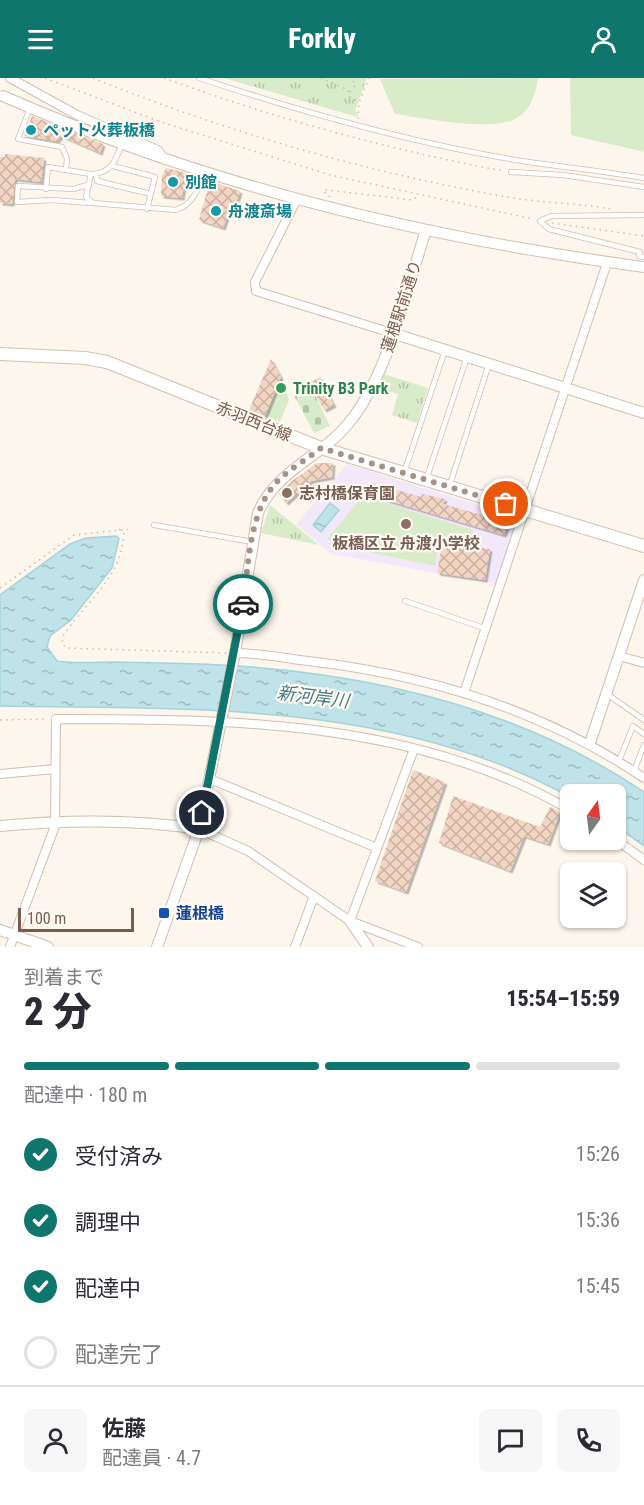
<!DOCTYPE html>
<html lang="ja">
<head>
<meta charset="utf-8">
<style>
  :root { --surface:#fff; --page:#f7f7f7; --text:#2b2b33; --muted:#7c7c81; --line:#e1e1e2; --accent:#0f766e }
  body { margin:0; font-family:"Roboto Condensed","Noto Sans JP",sans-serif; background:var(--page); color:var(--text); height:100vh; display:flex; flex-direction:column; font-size:22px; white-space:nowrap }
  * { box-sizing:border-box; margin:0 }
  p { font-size:20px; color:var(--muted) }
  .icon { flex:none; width:33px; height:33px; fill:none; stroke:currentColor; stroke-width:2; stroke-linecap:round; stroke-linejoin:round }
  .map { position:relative; height:869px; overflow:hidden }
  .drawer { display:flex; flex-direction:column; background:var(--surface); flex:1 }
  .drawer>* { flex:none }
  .needle { width:39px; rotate:14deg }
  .controls { position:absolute; left:560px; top:706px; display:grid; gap:12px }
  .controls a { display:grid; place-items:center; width:66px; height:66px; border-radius:9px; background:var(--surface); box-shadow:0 2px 4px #0004; font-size:30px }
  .scale { position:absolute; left:18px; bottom:15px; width:116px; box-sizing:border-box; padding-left:6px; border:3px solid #7a5c4d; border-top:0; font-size:16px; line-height:21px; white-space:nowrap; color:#7a5c4d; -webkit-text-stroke:4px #fffaf3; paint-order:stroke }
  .pin { position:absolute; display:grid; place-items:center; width:51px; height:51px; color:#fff; margin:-26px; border:3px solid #fff; border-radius:50%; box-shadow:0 2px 6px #0007 }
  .courier { position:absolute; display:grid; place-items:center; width:60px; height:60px; margin:-30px; border:4px solid #0f766e; border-radius:50%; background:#fff; color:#222; box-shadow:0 2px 8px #0007 }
  .summary em { font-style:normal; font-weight:800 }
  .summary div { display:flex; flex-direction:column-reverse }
  .summary { display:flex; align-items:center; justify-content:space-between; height:102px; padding:0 24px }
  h1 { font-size:39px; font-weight:800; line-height:45px }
  .bar { display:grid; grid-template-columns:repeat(4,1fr); gap:9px 6px; align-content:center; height:72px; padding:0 24px }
  .bar i { height:8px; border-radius:4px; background:var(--line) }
  .bar .current { background:var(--accent) }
  .bar p { grid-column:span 4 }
  .line { display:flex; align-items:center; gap:15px; padding:0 24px; border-top:2px solid var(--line) }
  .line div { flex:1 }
  .round { display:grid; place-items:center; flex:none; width:63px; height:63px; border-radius:9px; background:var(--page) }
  ol { padding:0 24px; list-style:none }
  li { display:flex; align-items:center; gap:18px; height:66px }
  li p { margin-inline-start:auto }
  li .icon { padding:6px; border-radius:50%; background:var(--accent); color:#fff; stroke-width:4 }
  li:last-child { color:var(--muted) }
  li i { width:33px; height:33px; border:3px solid var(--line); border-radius:50% }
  header { display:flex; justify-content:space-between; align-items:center; height:78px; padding:0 24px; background:var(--accent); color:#fff; font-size:27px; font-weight:800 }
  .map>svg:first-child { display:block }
  .education { fill:#f3e8fa }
  .grass { fill:url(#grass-tufts) }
  .cemetery { fill:url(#cemetery-stones) }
  .pitch { fill:#d8ecc9 }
  .water { fill:url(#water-ripples); stroke:#a5d3da; stroke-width:1.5 }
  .building { fill:url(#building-cross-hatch); filter:url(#shadow) }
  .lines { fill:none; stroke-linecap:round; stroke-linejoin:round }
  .service-casing { stroke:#d1beb0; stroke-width:6 }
  .minor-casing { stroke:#d1beb0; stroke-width:10 }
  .tertiary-casing { stroke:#d1beb0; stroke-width:12 }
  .secondary-casing { stroke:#d6c0b0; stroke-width:14 }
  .path { stroke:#d9b8a5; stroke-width:1.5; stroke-dasharray:1.5 4.5; stroke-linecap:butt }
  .service { stroke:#fff; stroke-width:4.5 }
  .minor { stroke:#fff; stroke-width:8 }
  .tertiary { stroke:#fff; stroke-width:10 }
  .secondary { stroke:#fff; stroke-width:12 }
  .path-bridge { stroke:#d9b8a5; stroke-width:1.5; stroke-dasharray:1.5 4.5; stroke-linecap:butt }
  .done { stroke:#a89285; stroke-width:6; stroke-dasharray:0 10.8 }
  .route { stroke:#0f766e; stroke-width:8 }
  .culture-dot { fill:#0f9aa8; stroke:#fffaf3; stroke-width:2 }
  .leisure-dot { fill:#2e9e5b; stroke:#fffaf3; stroke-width:2 }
  .education-dot { fill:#8d6e63; stroke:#fffaf3; stroke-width:2 }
  .transit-dot { fill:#1a4fb4; stroke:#fffaf3; stroke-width:2 }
  .labels { text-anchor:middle; stroke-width:4.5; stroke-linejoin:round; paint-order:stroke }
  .culture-label { font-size:16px; font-weight:bold; fill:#0d838f; stroke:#fffaf3; text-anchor:start }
  .street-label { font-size:16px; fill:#7a5c4d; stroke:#fffaf3 }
  .leisure-label { font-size:16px; font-weight:bold; fill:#27864d; stroke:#fffaf3; text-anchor:start }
  .education-label { font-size:16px; font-weight:bold; fill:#785e54; stroke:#fffaf3; text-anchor:start }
  .transit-label { font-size:16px; font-weight:bold; fill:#164399; stroke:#fffaf3; text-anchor:start }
  .water-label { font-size:18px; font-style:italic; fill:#437c86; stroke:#fffaf3 }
</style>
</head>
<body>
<header><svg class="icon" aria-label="menu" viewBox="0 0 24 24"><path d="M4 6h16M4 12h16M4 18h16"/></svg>Forkly<svg class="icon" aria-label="person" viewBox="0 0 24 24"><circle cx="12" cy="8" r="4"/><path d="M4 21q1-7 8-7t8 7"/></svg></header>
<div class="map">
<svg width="644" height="869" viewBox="0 0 644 869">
  <defs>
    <pattern id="grass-tufts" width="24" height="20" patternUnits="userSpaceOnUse" patternTransform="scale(1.5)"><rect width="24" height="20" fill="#d8ecc9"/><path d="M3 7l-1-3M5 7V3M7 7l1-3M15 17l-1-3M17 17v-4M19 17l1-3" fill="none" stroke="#b4c2a5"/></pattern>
    <pattern id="cemetery-stones" width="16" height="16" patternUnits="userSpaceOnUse" patternTransform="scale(1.5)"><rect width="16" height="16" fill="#d8ecc9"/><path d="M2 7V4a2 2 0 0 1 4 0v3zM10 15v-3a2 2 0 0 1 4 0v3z" fill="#b4c2a5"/></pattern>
    <pattern id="water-ripples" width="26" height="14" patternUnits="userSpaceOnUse" patternTransform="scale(1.5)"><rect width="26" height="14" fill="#bfe3e8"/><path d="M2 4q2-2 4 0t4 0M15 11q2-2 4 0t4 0" fill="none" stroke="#a0bbbe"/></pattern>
    <pattern id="building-cross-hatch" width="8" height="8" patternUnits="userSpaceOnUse" patternTransform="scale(1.5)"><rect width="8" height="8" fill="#f3d5c3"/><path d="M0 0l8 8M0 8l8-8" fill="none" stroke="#cab0a1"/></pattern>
    <filter id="shadow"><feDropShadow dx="2.5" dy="2.5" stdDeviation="0" flood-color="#0004"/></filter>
  </defs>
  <rect width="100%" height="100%" fill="#fdf6ec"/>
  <path class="education" d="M347,386L507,436L515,445L496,506L331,476L296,446Z"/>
  <path class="grass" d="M224,0H367L355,33L358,35L357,39Z
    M384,296L428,310L417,345L392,337L398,316L378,310Z
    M270,427L319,467L261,455Z"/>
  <path class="cemetery" d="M311,309L330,348L314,355L294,317Z"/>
  <path class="pitch" d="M538,0C536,16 530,35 513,42C487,53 423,40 395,36L380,1Z
    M570,0H644V74L571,57Z
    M281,299L289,322L280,344L265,338Z
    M363,418L473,452L470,470L439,464L435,488L336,467L327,461Z"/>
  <path class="water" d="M330,425L339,432L321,454L313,447Z
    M116,458L119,461L112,490L71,542L50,558L47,569L57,583C76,586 97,584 116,584C151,585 186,585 221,587C371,595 518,629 644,714V768L615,747V717H570V719C396,623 192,631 0,628V517L70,466L86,460Z"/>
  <path class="building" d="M32,38L103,66L100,75L61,58L57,63L24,58Z
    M5,76L44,80L41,104L15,101L12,126L0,125V79H5Z
    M166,90L186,95L182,120L161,118L162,98Z
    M210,103L240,113L237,123L233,122L223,150L199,142Z
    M271,281L281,299L265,338L249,332Z
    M320,299L334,327L324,332L309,305Z
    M317,385H333L332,399L311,403L286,425L279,416L292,403Z
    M373,405L421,419L422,416L445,421L443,426L482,437L483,431L495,435L493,440L508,445L504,457L369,417Z
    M442,467L475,473L476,469L490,471L485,502L437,495Z
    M413,692L445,704L406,814L375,803Z
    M453,718L540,749L550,729L560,734L548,766L524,758L510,793L439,765Z"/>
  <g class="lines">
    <defs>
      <path id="service" d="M199,0C308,36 421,68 535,85C572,90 608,94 644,100
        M30,30L18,61L62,69L67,81L66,91
        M122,66C115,83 112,95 91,96L86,119L93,125L176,132C194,126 199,110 204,93
        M113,88L155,99L147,131
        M511,94L563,97L644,109
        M96,96L97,103L151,116
        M88,107L73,111L18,108L17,124L52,122L90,125
        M46,111L48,89L91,96
        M644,137L551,138L540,143L549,151L640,174L639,178L644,179
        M404,395L445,272
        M426,402L467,279
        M449,409L489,286
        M154,447L253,464
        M405,523L484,550
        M607,616L644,642
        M619,683L633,648L644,656
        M634,693L644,667"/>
      <path id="minor" d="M10,0L77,37L158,72L165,82
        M297,121L255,204L256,213L392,255
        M235,575C259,575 284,580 308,583C428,597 543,632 644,700
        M619,578L644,585
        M464,615L607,185
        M0,696L55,691
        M210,701L377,770
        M199,751L248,773L350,843L418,869
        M615,761L644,782
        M350,843L414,671
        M10,869L55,748L56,641C229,641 416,642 570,732
        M295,869L314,818"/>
      <path id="tertiary" d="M3,18C207,108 424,160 644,189
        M392,255L644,335
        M590,665L644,502
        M0,748C65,742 134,741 199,751
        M350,843L368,869
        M0,852L48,869
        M157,869L199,751L235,575L258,435C276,392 320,380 348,346C388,298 406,213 426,152"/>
      <path id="secondary" d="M0,276L85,280L107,284L321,370L644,468"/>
    </defs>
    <use href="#service" class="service-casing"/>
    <use href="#minor" class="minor-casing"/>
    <use href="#tertiary" class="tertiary-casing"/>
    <use href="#secondary" class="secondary-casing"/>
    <path class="path" d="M45,0L161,44L330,97L533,141
      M93,0C226,54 366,94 507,119C542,125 577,125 611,131
      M164,0C274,40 389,72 504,93
      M321,0L348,12L350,19L358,24
      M350,14L355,8L352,0
      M358,41L359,25L369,0
      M330,119L323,113L327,112L412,122L417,119
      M552,145L644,158
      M119,451L124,456C121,501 86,523 63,558L62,565L66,570L226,575
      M0,510L74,457L132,451
      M0,642L47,641"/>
    <use href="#service" class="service"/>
    <use href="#minor" class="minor"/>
    <use href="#tertiary" class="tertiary"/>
    <use href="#secondary" class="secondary"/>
    <path class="path-bridge" d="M514,440L531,422"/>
  </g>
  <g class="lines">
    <path class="done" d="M243,526C249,488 248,439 274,407C287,392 306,382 321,370L506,426"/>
    <path class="route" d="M202,735L243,526"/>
  </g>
  <g class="culture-dot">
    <circle cx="31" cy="52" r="6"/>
    <circle cx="173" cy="104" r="6"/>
    <circle cx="216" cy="133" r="6"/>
  </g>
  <circle class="leisure-dot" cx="281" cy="310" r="6"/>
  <g class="education-dot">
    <circle cx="287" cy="415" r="6"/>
    <circle cx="406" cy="446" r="6"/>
  </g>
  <rect class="transit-dot" x="158" y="829" width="12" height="12" rx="3"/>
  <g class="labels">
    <g class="culture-label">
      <text x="43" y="58">ペット火葬板橋</text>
      <text x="185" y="110">別館</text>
      <text x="228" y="139">舟渡斎場</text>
    </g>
    <g class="street-label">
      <text transform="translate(401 228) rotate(-72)" y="6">蓮根駅前通り</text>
      <text transform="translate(254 343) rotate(22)" y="6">赤羽西台線</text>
    </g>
    <g class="leisure-label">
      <text x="293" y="316">Trinity B3 Park</text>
    </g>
    <g class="education-label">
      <text x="299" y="421">志村橋保育園</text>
      <text x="406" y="471" text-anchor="middle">板橋区立 舟渡小学校</text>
    </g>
    <g class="transit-label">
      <text x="176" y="841">蓮根橋</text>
    </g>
    <g class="water-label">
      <text transform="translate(313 619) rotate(7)" y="6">新河岸川</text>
    </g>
  </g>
</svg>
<div class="controls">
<a><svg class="needle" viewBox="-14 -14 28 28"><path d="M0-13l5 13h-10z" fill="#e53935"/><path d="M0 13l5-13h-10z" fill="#7c7c81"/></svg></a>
<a><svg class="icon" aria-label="layers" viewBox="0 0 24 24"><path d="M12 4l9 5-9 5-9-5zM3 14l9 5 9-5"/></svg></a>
</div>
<div class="scale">100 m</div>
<div class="pin" style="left:506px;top:426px;background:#ea580c"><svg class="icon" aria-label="bag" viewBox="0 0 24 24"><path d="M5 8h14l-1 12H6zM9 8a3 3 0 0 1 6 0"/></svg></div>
<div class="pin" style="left:202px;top:735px;background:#1f2937"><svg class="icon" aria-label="home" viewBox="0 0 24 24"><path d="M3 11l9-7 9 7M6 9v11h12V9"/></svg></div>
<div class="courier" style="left:243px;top:526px"><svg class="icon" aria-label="car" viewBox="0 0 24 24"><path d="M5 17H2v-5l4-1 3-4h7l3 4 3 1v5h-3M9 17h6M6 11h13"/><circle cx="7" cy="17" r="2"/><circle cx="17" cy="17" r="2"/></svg></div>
</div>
<section class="drawer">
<div class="summary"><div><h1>2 分</h1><p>到着まで</p></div><em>15:54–15:59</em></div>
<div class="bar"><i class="current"></i><i class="current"></i><i class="current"></i><i></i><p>配達中 · 180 m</p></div>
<ol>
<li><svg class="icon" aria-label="check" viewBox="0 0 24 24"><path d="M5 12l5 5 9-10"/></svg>受付済み<p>15:26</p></li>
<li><svg class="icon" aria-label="check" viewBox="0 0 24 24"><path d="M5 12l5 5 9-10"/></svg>調理中<p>15:36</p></li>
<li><svg class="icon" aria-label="check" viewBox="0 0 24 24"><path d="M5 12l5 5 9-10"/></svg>配達中<p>15:45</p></li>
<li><i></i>配達完了</li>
</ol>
<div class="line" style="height:108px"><a class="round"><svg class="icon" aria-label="person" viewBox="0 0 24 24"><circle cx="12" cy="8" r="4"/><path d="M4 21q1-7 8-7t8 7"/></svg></a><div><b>佐藤</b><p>配達員 · 4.7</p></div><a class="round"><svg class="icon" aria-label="chat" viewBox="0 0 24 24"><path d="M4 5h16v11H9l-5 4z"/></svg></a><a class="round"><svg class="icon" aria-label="phone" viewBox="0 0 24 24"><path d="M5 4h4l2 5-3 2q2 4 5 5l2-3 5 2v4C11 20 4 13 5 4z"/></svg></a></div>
</section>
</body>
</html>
